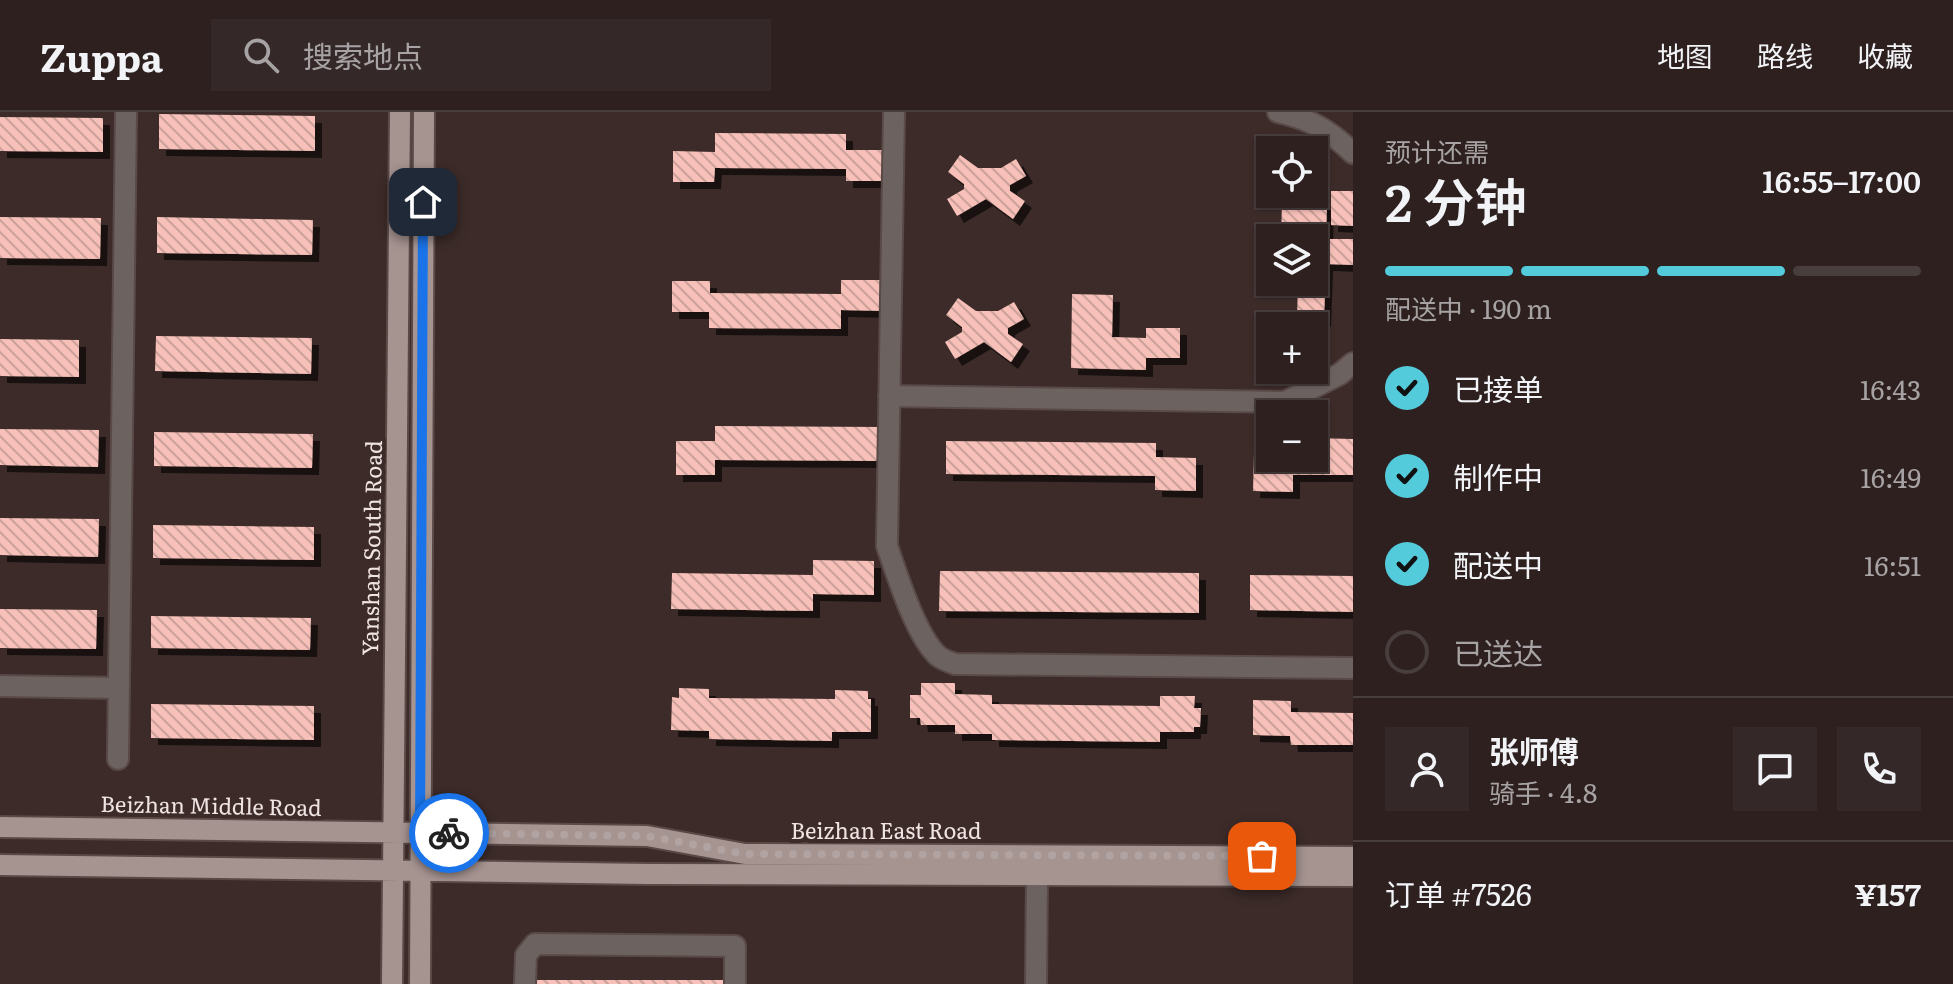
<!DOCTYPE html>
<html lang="zh">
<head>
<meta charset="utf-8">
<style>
  :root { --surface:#2d201f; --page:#352828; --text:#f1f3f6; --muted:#a7a3a4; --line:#483e3d; --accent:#53cbdb }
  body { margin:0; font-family:Literata,"Noto Sans SC",serif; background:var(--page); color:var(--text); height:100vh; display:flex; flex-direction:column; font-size:30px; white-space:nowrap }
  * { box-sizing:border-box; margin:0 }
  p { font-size:26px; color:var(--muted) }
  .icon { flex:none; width:44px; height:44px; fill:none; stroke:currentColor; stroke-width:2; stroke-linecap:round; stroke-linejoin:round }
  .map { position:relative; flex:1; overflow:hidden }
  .sheet { display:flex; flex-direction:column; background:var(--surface); width:600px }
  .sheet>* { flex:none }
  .fabs { position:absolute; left:1256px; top:24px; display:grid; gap:16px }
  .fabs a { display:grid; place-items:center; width:72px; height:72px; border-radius:0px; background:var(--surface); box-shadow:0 2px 6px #0004,0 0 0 2px var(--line); font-size:40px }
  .pin { position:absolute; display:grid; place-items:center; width:68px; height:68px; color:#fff; margin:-34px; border-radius:16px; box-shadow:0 4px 12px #0006 }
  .courier { position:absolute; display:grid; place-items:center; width:80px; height:80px; margin:-40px; border:6px solid #1a73e8; border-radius:50%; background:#fff; color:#222; box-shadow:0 2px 10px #0007 }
  .head em { font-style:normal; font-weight:600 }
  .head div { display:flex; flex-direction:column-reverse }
  .head { display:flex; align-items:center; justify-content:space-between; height:136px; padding:0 32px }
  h1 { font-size:52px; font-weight:600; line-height:60px }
  .bar { display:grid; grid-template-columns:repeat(4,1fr); gap:12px 8px; align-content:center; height:96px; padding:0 32px }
  .bar i { height:10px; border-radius:6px; background:var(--line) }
  .bar .active { background:var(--accent) }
  .bar p { grid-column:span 4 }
  .line { display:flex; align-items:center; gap:20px; padding:0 32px; border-top:2px solid var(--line) }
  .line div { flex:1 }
  .round { display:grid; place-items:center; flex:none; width:84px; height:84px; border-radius:0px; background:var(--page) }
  ol { padding:0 32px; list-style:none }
  li { display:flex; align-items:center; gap:24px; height:88px }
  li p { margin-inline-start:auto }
  li .icon { padding:8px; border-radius:50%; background:var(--accent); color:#111; stroke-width:4 }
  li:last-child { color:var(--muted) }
  li i { width:44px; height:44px; border:4px solid var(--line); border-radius:50% }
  header { display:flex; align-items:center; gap:48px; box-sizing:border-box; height:112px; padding:0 40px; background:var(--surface); border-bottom:2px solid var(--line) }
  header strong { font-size:38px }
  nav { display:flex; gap:44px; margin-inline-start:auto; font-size:28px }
  .search { width:560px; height:72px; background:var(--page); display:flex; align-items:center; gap:20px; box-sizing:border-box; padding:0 28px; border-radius:0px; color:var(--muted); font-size:30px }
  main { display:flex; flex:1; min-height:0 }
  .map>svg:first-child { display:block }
  .building { fill:url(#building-back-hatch); filter:url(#shadow) }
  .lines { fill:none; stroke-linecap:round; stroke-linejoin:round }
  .minor-casing { stroke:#594947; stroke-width:24 }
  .major-casing { stroke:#594947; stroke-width:24 }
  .minor { stroke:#6c6361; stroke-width:20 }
  .major { stroke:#a69491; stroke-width:20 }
  .done { stroke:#b0a3a1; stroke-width:8; stroke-dasharray:0 14.4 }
  .route { stroke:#1a73e8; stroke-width:10 }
  .labels { text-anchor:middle; stroke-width:8; stroke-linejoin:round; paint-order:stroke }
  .street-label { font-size:22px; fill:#efe4e2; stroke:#3c2b29 }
</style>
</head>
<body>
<header>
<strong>Zuppa</strong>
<div class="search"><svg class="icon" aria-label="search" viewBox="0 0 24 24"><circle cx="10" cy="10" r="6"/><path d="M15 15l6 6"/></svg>搜索地点</div>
<nav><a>地图</a><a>路线</a><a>收藏</a></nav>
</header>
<main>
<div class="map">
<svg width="1353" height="872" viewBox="0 0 1353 872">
  <defs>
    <pattern id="building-back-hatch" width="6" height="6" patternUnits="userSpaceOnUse" patternTransform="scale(2)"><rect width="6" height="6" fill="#f7c0b8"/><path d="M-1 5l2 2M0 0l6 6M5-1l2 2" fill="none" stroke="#cba19b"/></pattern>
    <filter id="shadow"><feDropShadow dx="7" dy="7" stdDeviation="0" flood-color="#0009"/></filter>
  </defs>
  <rect width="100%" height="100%" fill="#3c2b29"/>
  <path class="building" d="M159,2L315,4V39L159,37Z
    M0,5L103,6V40L0,39Z
    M715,21L846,22V38H884L883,69H846V57L715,56L714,70H673V39L715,40Z
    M960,43L978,56H1001L1016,47L1026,64L1010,73V79L1025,89L1013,107L986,87L957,104L947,87L964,77V72L948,60Z
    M1331,79H1353V114L1331,113Z
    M1282,90L1327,91L1326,127H1353V153L1326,152L1324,207L1314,217V214H1301L1297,206L1298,170H1314V126H1281Z
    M0,105L101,106L100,147L0,146Z
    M157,105L313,108L312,143L157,141Z
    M841,168H883V199L841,198V217L709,216V200H672V169H710V181L841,182Z
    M1072,182L1113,183L1112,225L1146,226V216H1180V246H1146V258L1071,256Z
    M958,186L976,199H998L1014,190L1024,207L1008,216V222L1023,232L1011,250L984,230L955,247L945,230L962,220V215L946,203Z
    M156,224L312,226L311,262L155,259Z
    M0,227L79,228V265L0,264Z
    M715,314L882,315V349L715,348V363H676V329H715Z
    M0,317L99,318L98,355L0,353Z
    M154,320L313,322L312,356L154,354Z
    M1314,326L1353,327V363H1293V380L1253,379L1254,341H1270V346H1314Z
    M946,329L1156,331V345L1196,346V379L1155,378V364L946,362Z
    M0,406L99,407L98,445L0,443Z
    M153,413L314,415V448L153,446Z
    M813,448L874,449V483L813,482V499L671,497L672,461L813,463Z
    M940,459L1199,461V501L939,499Z
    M1250,463L1353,464V500L1250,498Z
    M0,497L97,498L96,537L0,536Z
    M151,504L311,506L310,538L151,536Z
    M921,571H955V582L992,583V592L1160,594V584H1195L1194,596H1201L1200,615H1194V620H1160V630L992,628V622H955V613H921L920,606H910V583H921Z
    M679,576L709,577V586L835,587V578L868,579V587H871V620H832V629L709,627V619L671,618L672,585L679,586Z
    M1253,588L1291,589V600L1353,601V633H1291L1290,624L1253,623Z
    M151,592L314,594V628L151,626Z
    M535,868H727L726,872H535Z"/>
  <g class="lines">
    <defs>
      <path id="minor" d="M894,0L887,434C897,463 916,524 938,544C943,548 950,550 955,552L1353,556
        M1278,0C1310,7 1329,18 1353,41
        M889,284L1285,290L1340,262L1353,251
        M0,574L119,576
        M118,647L126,0
        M525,872L526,843L535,832L735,834V872
        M1036,872L1037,762"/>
      <path id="major" d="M0,715L647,724L745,742L1353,745
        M0,753L649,762L1353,764
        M392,872L400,0
        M420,872L424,0"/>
    </defs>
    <use href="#minor" class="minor-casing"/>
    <use href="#major" class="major-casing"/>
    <use href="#minor" class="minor"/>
    <use href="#major" class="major"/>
  </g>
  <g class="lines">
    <path class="done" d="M449,721L647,724L745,742L1262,744"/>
    <path class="route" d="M423,90L420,721H449"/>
  </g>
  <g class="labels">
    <g class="street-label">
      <text transform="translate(372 436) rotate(-89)" y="8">Yanshan South Road</text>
      <text transform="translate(211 694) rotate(1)" y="8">Beizhan Middle Road</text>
      <text x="886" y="727">Beizhan East Road</text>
    </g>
  </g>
</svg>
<div class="fabs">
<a><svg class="icon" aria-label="locate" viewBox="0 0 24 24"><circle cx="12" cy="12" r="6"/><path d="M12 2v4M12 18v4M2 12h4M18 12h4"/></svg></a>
<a><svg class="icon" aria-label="layers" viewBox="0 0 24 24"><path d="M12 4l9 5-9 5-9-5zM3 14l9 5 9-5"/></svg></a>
<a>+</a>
<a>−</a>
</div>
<div class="pin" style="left:1262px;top:744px;background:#ea580c"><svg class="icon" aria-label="bag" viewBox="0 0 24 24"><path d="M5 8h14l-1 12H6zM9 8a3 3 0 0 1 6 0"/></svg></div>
<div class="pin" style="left:423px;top:90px;background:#1f2937"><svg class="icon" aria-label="home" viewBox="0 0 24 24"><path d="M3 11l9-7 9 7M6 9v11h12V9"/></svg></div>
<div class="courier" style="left:449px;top:721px"><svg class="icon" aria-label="bike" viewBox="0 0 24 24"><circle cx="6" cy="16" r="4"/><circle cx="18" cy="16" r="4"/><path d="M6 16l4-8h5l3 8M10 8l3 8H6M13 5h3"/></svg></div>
</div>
<section class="sheet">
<div class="head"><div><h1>2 分钟</h1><p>预计还需</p></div><em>16:55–17:00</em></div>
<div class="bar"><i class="active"></i><i class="active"></i><i class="active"></i><i></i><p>配送中 · 190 m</p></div>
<ol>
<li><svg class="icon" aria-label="check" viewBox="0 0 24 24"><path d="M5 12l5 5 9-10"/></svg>已接单<p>16:43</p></li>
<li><svg class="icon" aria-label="check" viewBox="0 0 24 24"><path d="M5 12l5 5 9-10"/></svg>制作中<p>16:49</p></li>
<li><svg class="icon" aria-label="check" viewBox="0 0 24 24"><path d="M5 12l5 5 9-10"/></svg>配送中<p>16:51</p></li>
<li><i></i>已送达</li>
</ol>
<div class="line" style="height:144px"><a class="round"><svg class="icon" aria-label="person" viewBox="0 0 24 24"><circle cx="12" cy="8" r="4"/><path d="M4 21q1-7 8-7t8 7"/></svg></a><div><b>张师傅</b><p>骑手 · 4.8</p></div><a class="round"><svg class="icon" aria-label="chat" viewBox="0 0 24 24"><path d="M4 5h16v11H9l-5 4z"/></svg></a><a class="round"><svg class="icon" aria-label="phone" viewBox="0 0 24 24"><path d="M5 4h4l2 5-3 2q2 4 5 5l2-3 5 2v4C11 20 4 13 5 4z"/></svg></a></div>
<div class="line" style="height:104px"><div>订单 #7526</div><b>¥157</b></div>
</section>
</main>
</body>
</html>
